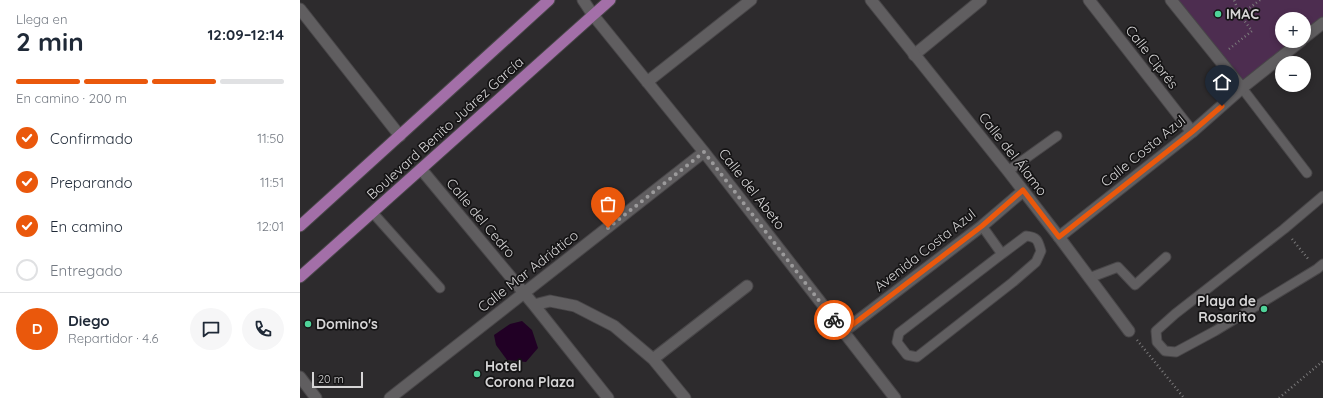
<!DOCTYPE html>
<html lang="es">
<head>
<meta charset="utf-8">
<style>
  :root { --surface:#fff; --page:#f6f6f7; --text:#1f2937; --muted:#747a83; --line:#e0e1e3; --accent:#ea580c }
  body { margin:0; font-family:Quicksand,sans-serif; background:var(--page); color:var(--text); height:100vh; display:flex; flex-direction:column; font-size:15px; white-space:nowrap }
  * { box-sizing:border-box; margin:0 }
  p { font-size:13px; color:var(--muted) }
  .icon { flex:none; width:22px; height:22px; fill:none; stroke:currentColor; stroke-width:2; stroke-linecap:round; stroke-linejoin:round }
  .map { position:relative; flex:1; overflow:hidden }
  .drawer { display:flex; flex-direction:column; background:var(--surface); width:300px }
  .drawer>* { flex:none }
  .tools { position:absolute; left:975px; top:12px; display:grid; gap:8px }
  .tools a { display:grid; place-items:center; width:36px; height:36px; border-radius:50%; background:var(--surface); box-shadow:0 2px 6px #0003; font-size:20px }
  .scale { position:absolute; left:12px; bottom:10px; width:51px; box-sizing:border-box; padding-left:4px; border:2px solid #d6d5d6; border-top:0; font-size:11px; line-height:14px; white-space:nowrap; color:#d6d5d6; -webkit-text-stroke:3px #151415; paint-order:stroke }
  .pin { position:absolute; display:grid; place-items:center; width:34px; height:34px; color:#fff; margin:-41px -17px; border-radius:50% 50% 50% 0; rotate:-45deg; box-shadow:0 0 4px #0007 }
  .pin .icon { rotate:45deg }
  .courier { position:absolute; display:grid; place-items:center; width:40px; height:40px; margin:-20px; border:3px solid #ea580c; border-radius:50%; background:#fff; color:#222; box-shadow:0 1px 5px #0007 }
  .summary em { font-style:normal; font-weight:700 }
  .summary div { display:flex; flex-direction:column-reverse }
  .summary { display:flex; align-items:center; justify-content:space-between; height:68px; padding:0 16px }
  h1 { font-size:26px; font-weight:700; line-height:30px }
  .bar { display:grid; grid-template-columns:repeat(4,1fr); gap:6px 4px; align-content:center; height:48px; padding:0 16px }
  .bar i { height:5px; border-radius:3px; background:var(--line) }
  .bar .current { background:var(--accent) }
  .bar p { grid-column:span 4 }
  .line { display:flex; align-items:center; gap:10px; padding:0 16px; border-top:1px solid var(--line) }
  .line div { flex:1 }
  .round { display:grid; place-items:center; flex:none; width:42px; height:42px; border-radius:21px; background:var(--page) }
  ol { padding:0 16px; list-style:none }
  li { display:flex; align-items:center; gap:12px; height:44px }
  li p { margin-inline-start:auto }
  li .icon { padding:4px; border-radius:50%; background:var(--accent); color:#fff; stroke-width:4 }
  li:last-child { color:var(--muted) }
  li i { width:22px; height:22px; border:2px solid var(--line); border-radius:50% }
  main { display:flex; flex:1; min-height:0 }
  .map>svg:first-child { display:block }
  .green { fill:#4d2d50 }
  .water { fill:#210025 }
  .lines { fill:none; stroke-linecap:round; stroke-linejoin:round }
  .service-casing { stroke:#484648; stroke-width:11 }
  .minor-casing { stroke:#484648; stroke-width:13 }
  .tertiary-casing { stroke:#484648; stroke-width:13 }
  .primary-casing { stroke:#484648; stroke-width:13 }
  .path { stroke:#7b7a7b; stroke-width:2.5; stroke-dasharray:1 3; stroke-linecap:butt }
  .service { stroke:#605e60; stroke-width:9 }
  .minor { stroke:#605e60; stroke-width:11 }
  .tertiary { stroke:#605e60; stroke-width:11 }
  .primary { stroke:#a36fa8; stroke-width:11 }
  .done { stroke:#9b9a9b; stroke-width:4; stroke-dasharray:0 7.2 }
  .route { stroke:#ea580c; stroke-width:5 }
  .poi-dot { fill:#4fd399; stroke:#151415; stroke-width:1.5 }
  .labels { text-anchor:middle; stroke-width:3.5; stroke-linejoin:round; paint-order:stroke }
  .poi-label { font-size:14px; font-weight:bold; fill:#d6d5d6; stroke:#151415; text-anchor:start }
  .street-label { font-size:14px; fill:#d6d5d6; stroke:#151415 }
</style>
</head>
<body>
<main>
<section class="drawer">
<div class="summary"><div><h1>2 min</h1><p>Llega en</p></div><em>12:09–12:14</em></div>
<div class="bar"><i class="current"></i><i class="current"></i><i class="current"></i><i></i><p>En camino · 200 m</p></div>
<ol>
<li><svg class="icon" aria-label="check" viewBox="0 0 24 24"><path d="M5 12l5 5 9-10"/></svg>Confirmado<p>11:50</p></li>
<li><svg class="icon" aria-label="check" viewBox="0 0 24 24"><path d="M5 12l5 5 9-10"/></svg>Preparando<p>11:51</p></li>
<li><svg class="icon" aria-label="check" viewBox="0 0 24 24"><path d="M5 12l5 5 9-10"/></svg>En camino<p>12:01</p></li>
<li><i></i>Entregado</li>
</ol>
<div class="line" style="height:72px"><b class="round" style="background:var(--accent);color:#fff">D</b><div><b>Diego</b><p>Repartidor · 4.6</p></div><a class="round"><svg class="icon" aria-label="chat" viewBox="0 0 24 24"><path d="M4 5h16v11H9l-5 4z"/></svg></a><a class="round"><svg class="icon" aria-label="phone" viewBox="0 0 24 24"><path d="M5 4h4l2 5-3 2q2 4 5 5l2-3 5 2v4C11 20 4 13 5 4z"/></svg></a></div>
</section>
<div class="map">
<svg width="1023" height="398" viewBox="0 0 1023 398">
  <rect width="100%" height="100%" fill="#2d2b2d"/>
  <path class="green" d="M871,0H1023V23L1004,38V19H982V41H1001L942,88Z"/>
  <path class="water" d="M222,321L232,330L238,348L226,362L207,360L196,345L194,335L210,324Z"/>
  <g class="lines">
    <defs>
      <path id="service" d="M942,88L1007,173
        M708,171L757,136
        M1023,196L984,229L875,314L856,331L857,342L865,351L876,352L915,331L1017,269L1023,264
        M73,213L140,288
        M682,226L702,254L599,333L597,342L607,355L617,357L713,282L736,262L741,251C738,241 738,237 726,236L702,254
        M789,278L818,267L835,285L866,257"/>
      <path id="minor" d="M283,0L293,15L404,152L595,398
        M789,0L892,132
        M871,0L942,88
        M0,9L100,136
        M614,55L681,0
        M347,82L451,0
        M121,169L234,305L308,398
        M759,237L829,331
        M234,305L250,301L275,306L314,326L353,359L385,398
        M543,332L682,226L723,191
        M353,359L447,286
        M0,377L16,398
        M90,398L404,152"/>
      <path id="tertiary" d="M571,0L708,171L759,237L892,132L942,88L1001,41
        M1004,38L1023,23"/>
      <path id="primary" d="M0,226L249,0
        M0,277L310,0"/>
    </defs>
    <use href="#service" class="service-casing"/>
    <use href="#minor" class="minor-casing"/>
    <use href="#tertiary" class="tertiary-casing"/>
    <use href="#primary" class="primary-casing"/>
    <path class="path" d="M940,15L960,0
      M929,49L952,31L940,15L934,0
      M992,239L1009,260
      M837,340L884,398
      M979,398L1023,361"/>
    <use href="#service" class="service"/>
    <use href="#minor" class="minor"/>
    <use href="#tertiary" class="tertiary"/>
    <use href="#primary" class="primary"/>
  </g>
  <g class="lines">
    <path class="done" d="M308,228L404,152L534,320"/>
    <path class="route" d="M534,320L543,332L682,226L723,190L759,237L892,132L922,106"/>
  </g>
  <g class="poi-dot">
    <circle cx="918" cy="14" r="4"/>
    <circle cx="964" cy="309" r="4"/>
    <circle cx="8" cy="324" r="4"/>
    <circle cx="177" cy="374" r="4"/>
  </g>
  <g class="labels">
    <g class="poi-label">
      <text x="926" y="19">IMAC</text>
      <text x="956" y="306" text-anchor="end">Playa de<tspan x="956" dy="16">Rosarito</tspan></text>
      <text x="16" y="329">Domino's</text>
      <text x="185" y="371">Hotel<tspan x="185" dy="16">Corona Plaza</tspan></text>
    </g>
    <g class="street-label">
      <text transform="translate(852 57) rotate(52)" y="5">Calle Ciprés</text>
      <text transform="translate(145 128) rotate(-42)" y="5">Boulevard Benito Juárez García</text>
      <text transform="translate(843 151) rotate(-39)" y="5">Calle Costa Azul</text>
      <text transform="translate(713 154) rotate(52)" y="5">Calle del Álamo</text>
      <text transform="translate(452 189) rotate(52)" y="5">Calle del Abeto</text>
      <text transform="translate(181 218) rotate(50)" y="5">Calle del Cedro</text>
      <text transform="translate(625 250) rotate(-38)" y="5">Avenida Costa Azul</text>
      <text transform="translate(228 271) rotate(-38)" y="5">Calle Mar Adriático</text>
    </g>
  </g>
</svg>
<div class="tools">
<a>+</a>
<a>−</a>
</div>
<div class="scale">20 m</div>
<div class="pin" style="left:308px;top:228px;background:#ea580c"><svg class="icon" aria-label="bag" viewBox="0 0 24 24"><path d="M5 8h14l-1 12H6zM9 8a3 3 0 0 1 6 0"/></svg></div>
<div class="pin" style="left:922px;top:106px;background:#1f2937"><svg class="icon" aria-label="home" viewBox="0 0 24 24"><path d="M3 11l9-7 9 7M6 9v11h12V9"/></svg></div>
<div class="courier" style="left:534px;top:320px"><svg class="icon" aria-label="bike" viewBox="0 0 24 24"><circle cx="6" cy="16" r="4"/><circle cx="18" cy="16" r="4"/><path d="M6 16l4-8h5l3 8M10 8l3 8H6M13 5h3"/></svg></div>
</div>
</main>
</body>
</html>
